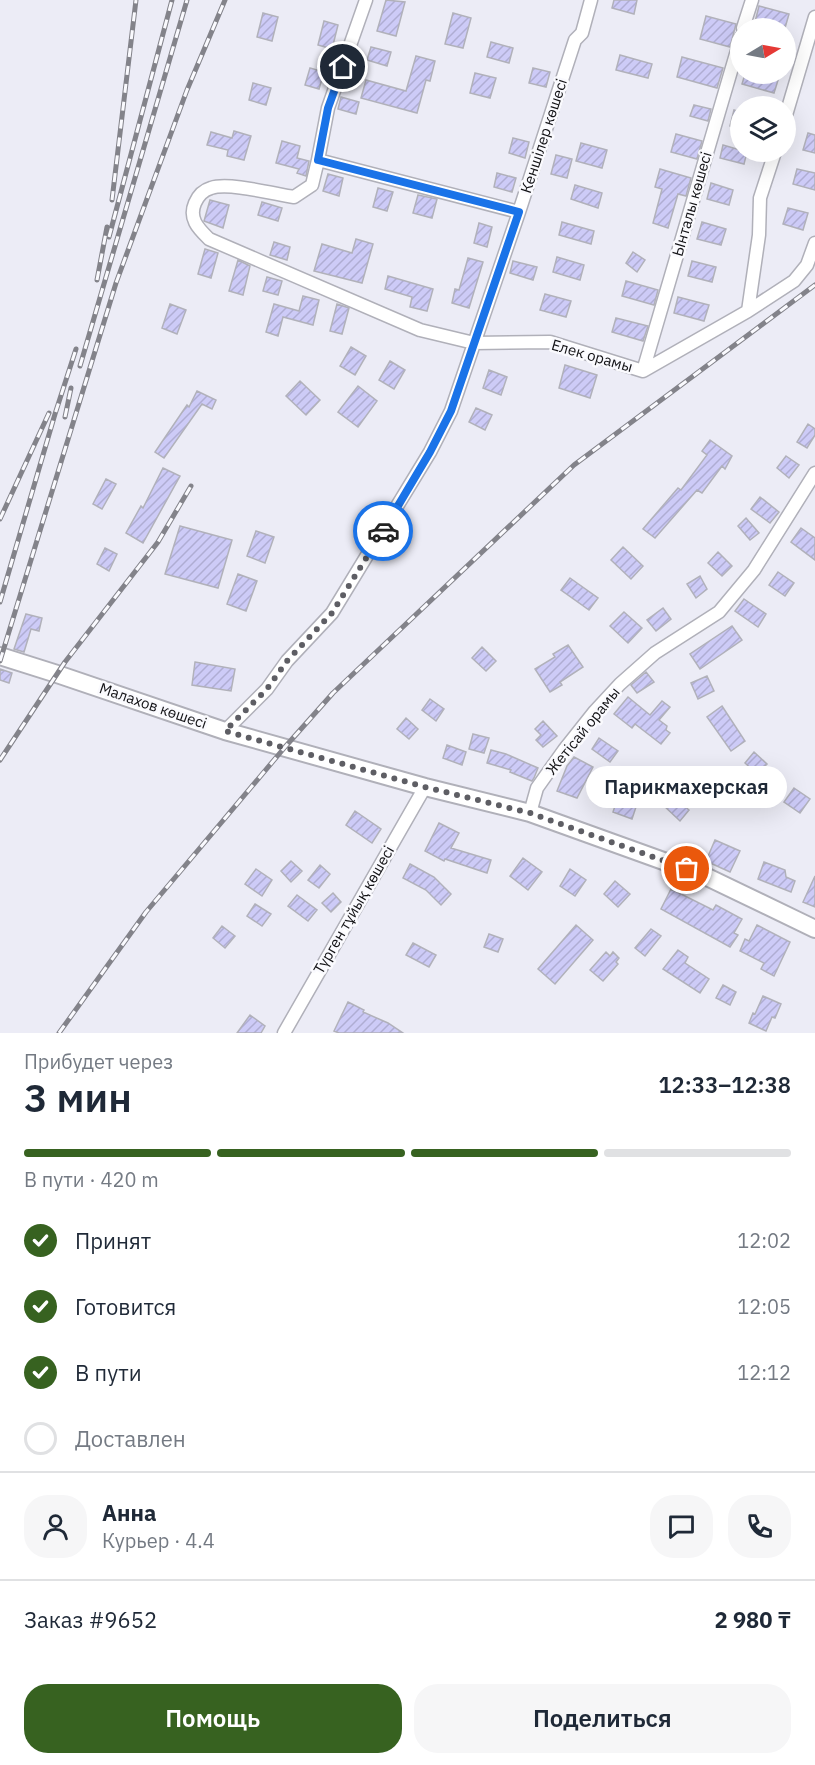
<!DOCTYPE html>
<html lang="ru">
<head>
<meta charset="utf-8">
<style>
  :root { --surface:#fff; --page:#f6f6f7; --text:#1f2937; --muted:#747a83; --line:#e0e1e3; --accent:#376220 }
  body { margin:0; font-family:"IBM Plex Sans",sans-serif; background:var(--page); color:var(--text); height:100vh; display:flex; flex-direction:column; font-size:22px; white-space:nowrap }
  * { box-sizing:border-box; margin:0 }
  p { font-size:20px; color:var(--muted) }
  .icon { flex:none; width:33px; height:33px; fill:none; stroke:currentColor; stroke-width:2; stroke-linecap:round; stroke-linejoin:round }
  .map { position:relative; height:1033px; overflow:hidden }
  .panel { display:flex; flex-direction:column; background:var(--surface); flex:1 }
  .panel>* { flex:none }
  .needle { width:39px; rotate:80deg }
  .tools { position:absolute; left:730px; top:18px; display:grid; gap:12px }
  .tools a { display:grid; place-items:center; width:66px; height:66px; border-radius:50%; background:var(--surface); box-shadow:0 6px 24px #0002; font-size:30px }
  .pin { position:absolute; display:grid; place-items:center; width:51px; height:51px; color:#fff; margin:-26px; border:3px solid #fff; border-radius:50%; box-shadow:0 2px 6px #0007 }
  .courier { position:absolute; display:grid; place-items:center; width:60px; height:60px; margin:-30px; border:4px solid #1a73e8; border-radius:50%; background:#fff; color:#222; box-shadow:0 2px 8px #0007 }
  .bubble { position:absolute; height:42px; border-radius:21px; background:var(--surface); box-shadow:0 6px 24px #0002; font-size:20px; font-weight:600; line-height:42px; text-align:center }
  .overview em { font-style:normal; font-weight:600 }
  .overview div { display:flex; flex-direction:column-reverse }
  .overview { display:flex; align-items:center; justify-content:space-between; height:102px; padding:0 24px }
  h1 { font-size:39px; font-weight:600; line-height:45px }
  .bar { display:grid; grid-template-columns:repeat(4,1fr); gap:9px 6px; align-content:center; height:72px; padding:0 24px }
  .bar i { height:8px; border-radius:4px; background:var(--line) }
  .bar .current { background:var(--accent) }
  .bar p { grid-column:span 4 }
  .line { display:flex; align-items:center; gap:15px; padding:0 24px; border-top:2px solid var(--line) }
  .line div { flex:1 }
  .round { display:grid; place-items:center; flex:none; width:63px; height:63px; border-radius:24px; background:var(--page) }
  ol { padding:0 24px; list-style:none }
  li { display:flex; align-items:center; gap:18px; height:66px }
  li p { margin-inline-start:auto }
  li .icon { padding:6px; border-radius:50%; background:var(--accent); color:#fff; stroke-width:4 }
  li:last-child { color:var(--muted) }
  li i { width:33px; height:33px; border:3px solid var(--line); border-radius:50% }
  .cta { display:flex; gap:12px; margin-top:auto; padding:12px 24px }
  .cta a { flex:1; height:69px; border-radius:24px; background:var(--accent); color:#fff; font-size:24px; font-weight:600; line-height:69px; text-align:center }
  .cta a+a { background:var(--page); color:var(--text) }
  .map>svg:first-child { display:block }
  .building { fill:url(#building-hatch); stroke:#b1b1ba; stroke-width:1.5 }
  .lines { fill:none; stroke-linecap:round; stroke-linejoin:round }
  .minor-casing { stroke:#b0b0b9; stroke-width:15 }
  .major-casing { stroke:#b0b0b9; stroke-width:20 }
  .minor { stroke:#fff; stroke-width:12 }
  .major { stroke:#fff; stroke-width:16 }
  .rail-casing { stroke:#83838a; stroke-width:5 }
  .rail { stroke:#fafafe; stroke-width:3; stroke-dasharray:9; stroke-linecap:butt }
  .done { stroke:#5e5e64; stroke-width:6; stroke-dasharray:0 10.8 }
  .route { stroke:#1a73e8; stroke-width:8 }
  .labels { text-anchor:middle; stroke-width:5; stroke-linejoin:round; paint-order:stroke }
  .street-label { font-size:15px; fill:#121215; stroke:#fafafe }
</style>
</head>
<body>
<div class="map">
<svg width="815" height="1033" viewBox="0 0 815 1033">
  <defs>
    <pattern id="building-hatch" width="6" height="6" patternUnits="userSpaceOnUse" patternTransform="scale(1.5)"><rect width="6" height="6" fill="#cdcbf7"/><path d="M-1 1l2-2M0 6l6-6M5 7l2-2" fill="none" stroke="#afadd3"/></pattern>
  </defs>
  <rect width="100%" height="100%" fill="#ececf6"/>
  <path class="building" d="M386,0L405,2L396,36L377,31Z
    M614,0H637L634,14L612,8Z
    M759,6L789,14L785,28H764L754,26Z
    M263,13L278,17L272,41L257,37Z
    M453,13L471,18L463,48L445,44Z
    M706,16L736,24L730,47L700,39Z
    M324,21L338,25L332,49L318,45Z
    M491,42L513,48L509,63L487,57Z
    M371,47L391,52L387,66L367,60Z
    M620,55L652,64L648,78L616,70Z
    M416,56L435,61L430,81L426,80L417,113L361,98L366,80L406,91Z
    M682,57L723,68L717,88L677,77Z
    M310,68L324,72L319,89L305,85Z
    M533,68L550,72L546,87L529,83Z
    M475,73L496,78L490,98L470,93Z
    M745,74H768L779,77L774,93L742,84Z
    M253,83L271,88L266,105L249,100Z
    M341,97L359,102L356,114L338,109Z
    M694,105L711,109L708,121L690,116Z
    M734,110L741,112V129L730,126Z
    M234,131L251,136L244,160L227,156L228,150L207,145L211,132L232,138Z
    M808,133L815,135V153L803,150Z
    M676,134L702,141L697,159L671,152Z
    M513,138L529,142L525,158L509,153Z
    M282,141L300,146L297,158L309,161L306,176L297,173L299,169L276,163Z
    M581,143L607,150L602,168L576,161Z
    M723,145L747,152L744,164L720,158Z
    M556,155L572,159L567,178L551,174Z
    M660,169L691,178L686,196L678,194L668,228L653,223L662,189L655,187Z
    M797,169L815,173V190L793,184Z
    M497,173L516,178L512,192L494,187Z
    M328,174L343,178L339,196L323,191Z
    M711,183L733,190L729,205L707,199Z
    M575,185L602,193L598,208L571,199Z
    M378,188L393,192L387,211L373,207Z
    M418,195L437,199L432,218L413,213Z
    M210,200L229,205L223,228L204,221Z
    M262,202L282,208L278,221L258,215Z
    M788,208L808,213L803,230L783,224Z
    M562,222L594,231L591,244L559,235Z
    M702,222L726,229L721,245L697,239Z
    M479,223L492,227L487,247L474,243Z
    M356,239L373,244L362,283L314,271L322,244L352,253Z
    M274,242L290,247L287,260L270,255Z
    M205,249L218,253L211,278L198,274Z
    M633,252L645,260L637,272L626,263Z
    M557,257L584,265L580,280L553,272Z
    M468,258L483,262L469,308L452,303L455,289L459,290Z
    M238,260L250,266L243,295L229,291Z
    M513,261L537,267L533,280L510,273Z
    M692,261L716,267L712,282L688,276Z
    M388,276L433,289L427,311L410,307L412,297L385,289Z
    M267,277L282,281L278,295L263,291Z
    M626,281L658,290L654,305L622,296Z
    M545,294L571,301L566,317L540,310Z
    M303,296L319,300L313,325L283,317L278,336L266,332L274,304L299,311Z
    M678,297L709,305L704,321L674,313Z
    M170,304L186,310L177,334L162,328Z
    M337,304L349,308L342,334L330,331Z
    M616,318L648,326L643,341L612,332Z
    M351,347L366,356L355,375L340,366Z
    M390,361L405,370L394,389L379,380Z
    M565,365L597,375L590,398L559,388Z
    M489,370L507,377L501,395L483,388Z
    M300,381L320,400L306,415L286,396Z
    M358,386L377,401L358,427L338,412Z
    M197,391L216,400L212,409L202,404L164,458L155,452L187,405L189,407Z
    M476,408L492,415L485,430L469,422Z
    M808,424L815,429V435L807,448L797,442Z
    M710,440L732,456L725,469L722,466L702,493L697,490L655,538L643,529L678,488L681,490L707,455L702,451Z
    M786,456L799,465L789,478L777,468Z
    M163,468L180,476L143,543L126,533L141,506L143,508Z
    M106,479L116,484L102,509L93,504Z
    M760,497L779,512L770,523L751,509Z
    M746,518L759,533L750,540L738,526Z
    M180,526L232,540L218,588L165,574Z
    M801,528L815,538V560L791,542Z
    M256,531L274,537L265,563L247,556Z
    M623,547L643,566L631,579L611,560Z
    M105,548L117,554L109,571L97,564Z
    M718,552L732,566L722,576L708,563Z
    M778,572L794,583L785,596L769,585Z
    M238,574L257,581L246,611L227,604Z
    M700,576L707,589L696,598L687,584Z
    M570,578L598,598L589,610L561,590Z
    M744,599L766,614L758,627L735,611Z
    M663,608L671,619L656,631L647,620Z
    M624,612L642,628L628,643L610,626Z
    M26,614L42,618L39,631L31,629L24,652L14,649Z
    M732,626L742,640L700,669L690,654Z
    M568,645L583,667L560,682L562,685L550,692L535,669L555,657L553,654Z
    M482,647L496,661L486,671L472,658Z
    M195,662L235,669L231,691L192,685Z
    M0,669L12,673L9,683L0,680Z
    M646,672L654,682L637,693L631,685Z
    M707,676L714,691L698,699L691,683Z
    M628,697L650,715L662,701L670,707L659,720L667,726L666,730L670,733L661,744L635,724L632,728L614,714Z
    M430,699L444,709L436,721L422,710Z
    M722,706L745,741L731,751L707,717Z
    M406,718L418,729L409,739L397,729Z
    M543,721L557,736L543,747L536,740L541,735L535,729Z
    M473,734L489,738L484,753L469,749Z
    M599,738L618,751L610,762L592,749Z
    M447,745L466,752L462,765L443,758Z
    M491,750L506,754L538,768L534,778L532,781L510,772L511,770L487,763Z
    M754,752L767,764L757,774L745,763Z
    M574,757L593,767L577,798L557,791L567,766Z
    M704,778L712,788L697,799L690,788Z
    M794,788L810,799L800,813L784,802Z
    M672,795L689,810L680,821L663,805Z
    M618,797L637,804L632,819L613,812Z
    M355,811L381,829L372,843L346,825Z
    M439,823L459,833L451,848L491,860L487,873L445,859L444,861L425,851Z
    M715,840L740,851L730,872L706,861Z
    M523,858L542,872L528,890L510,876Z
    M291,861L302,871L291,882L281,871Z
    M764,862L785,870L786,877L795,881L791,892L758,879Z
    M410,864L434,877L451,894L441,905L426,890L403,878Z
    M320,865L330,874L319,888L308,880Z
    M256,869L272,880L262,896L245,884Z
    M570,869L586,880L575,896L560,886Z
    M815,876V907L803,902Z
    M615,881L630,894L618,907L604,894Z
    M671,889L713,910L716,905L742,919L734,933L738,935L730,947L661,909Z
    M333,893L341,902L331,912L322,903Z
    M297,895L317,910L308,921L288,906Z
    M255,904L271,914L262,926L247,916Z
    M576,925L593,940L555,984L538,969Z
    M757,925L790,942L774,976L761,969L764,963L740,951L745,939L749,941Z
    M222,926L235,936L225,948L213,938Z
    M651,929L661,936L645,956L635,948Z
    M489,934L503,939L498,952L484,947Z
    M413,943L436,955L429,967L406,955Z
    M678,950L688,957L685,963L709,979L700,993L663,969Z
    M606,952L610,956L613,952L619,958L616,962L618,964L603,981L590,970Z
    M723,985L736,992L730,1005L716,998Z
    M763,996L781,1004L775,1018L772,1017L766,1031L749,1023L753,1013L755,1014Z
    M348,1002L364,1010L363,1012L388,1023L403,1033H339L334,1031Z
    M250,1015L265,1026L261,1033H237Z"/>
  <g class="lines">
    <defs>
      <path id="minor" d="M366,0L328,108L318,160L519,212
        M743,28L752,0
        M786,115L815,17
        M318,160L312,185L294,197C274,194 229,182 211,188C204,190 198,196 195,203C188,219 199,229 209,239L420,330L474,343L550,342L643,371L748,311L794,281L807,265L815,243
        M748,311L759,235L760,198L775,152
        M643,371L741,37
        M225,731L267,689L287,661L332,613L430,452L451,411L519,212L575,40L582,33L591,0
        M530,813L537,788L564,750L595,711L620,684L655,653L719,612L754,570L815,473
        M284,1033L425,787"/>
      <path id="major" d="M0,656L57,674L225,731L425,787L530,813L705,876L815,929"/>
    </defs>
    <use href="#minor" class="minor-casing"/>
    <use href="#major" class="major-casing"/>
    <use href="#minor" class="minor"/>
    <use href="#major" class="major"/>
    <defs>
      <path id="rail" d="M112,200L136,0
        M109,237L172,0
        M97,280L107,227
        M80,366L187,0
        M65,417L71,388
        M0,519L49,413
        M0,602L55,414L76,349
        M0,661L116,283L187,90L225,0
        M0,760L65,662L158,542L191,486
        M59,1033L146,912L285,747L333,693L574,465L815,285"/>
    </defs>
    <use href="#rail" class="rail-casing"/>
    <use href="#rail" class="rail"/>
  </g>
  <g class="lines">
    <path class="done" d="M383,531L332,613L287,661L267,689L225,731L425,787L530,813L687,869"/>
    <path class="route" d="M343,67L328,108L318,160L519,212L451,411L430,452L383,531"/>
  </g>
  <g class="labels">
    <g class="street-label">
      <text transform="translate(544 136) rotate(-72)" y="5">Кеншілер көшесі</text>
      <text transform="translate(692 204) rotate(-74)" y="5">Ынталы көшесі</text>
      <text transform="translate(592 356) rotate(16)" y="5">Елек орамы</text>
      <text transform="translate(153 706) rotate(19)" y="5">Малахов көшесі</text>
      <text transform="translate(583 731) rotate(-51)" y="5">Жетісай орамы</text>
      <text transform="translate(354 910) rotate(-60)" y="5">Түрген тұйық көшесі</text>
    </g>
  </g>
</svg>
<div class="tools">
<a><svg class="needle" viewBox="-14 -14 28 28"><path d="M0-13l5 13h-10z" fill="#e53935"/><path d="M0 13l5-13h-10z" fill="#747a83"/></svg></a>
<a><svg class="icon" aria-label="layers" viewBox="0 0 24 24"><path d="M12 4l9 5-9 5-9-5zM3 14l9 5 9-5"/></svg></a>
</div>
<div class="pin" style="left:687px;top:869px;background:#ea580c"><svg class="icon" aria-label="bag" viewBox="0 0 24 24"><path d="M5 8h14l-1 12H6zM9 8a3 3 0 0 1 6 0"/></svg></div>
<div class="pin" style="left:343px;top:67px;background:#1f2937"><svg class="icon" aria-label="home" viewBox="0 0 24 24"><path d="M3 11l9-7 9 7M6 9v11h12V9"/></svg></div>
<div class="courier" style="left:383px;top:531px"><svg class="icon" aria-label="car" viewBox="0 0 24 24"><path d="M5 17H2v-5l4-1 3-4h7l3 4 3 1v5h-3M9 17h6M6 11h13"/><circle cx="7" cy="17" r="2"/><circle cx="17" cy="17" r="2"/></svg></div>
<div class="bubble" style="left:586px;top:766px;width:201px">Парикмахерская</div>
</div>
<section class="panel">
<div class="overview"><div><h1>3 мин</h1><p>Прибудет через</p></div><em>12:33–12:38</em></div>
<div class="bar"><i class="current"></i><i class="current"></i><i class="current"></i><i></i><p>В пути · 420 m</p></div>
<ol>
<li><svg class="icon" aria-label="check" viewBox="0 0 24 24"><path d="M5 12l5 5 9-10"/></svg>Принят<p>12:02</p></li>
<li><svg class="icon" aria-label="check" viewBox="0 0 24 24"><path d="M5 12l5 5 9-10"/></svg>Готовится<p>12:05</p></li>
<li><svg class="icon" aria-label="check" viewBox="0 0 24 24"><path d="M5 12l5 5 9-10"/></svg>В пути<p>12:12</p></li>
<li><i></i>Доставлен</li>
</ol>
<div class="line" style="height:108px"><a class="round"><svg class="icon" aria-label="person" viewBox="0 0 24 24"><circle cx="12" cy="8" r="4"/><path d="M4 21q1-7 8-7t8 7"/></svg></a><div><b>Анна</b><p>Курьер · 4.4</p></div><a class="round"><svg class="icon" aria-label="chat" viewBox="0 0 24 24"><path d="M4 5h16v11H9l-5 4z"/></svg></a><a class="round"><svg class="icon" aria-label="phone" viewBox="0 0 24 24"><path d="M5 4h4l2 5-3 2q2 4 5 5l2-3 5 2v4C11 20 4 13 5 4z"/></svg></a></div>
<div class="line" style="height:78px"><div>Заказ #9652</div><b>2 980 ₸</b></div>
<div class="cta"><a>Помощь</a><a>Поделиться</a></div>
</section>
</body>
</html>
